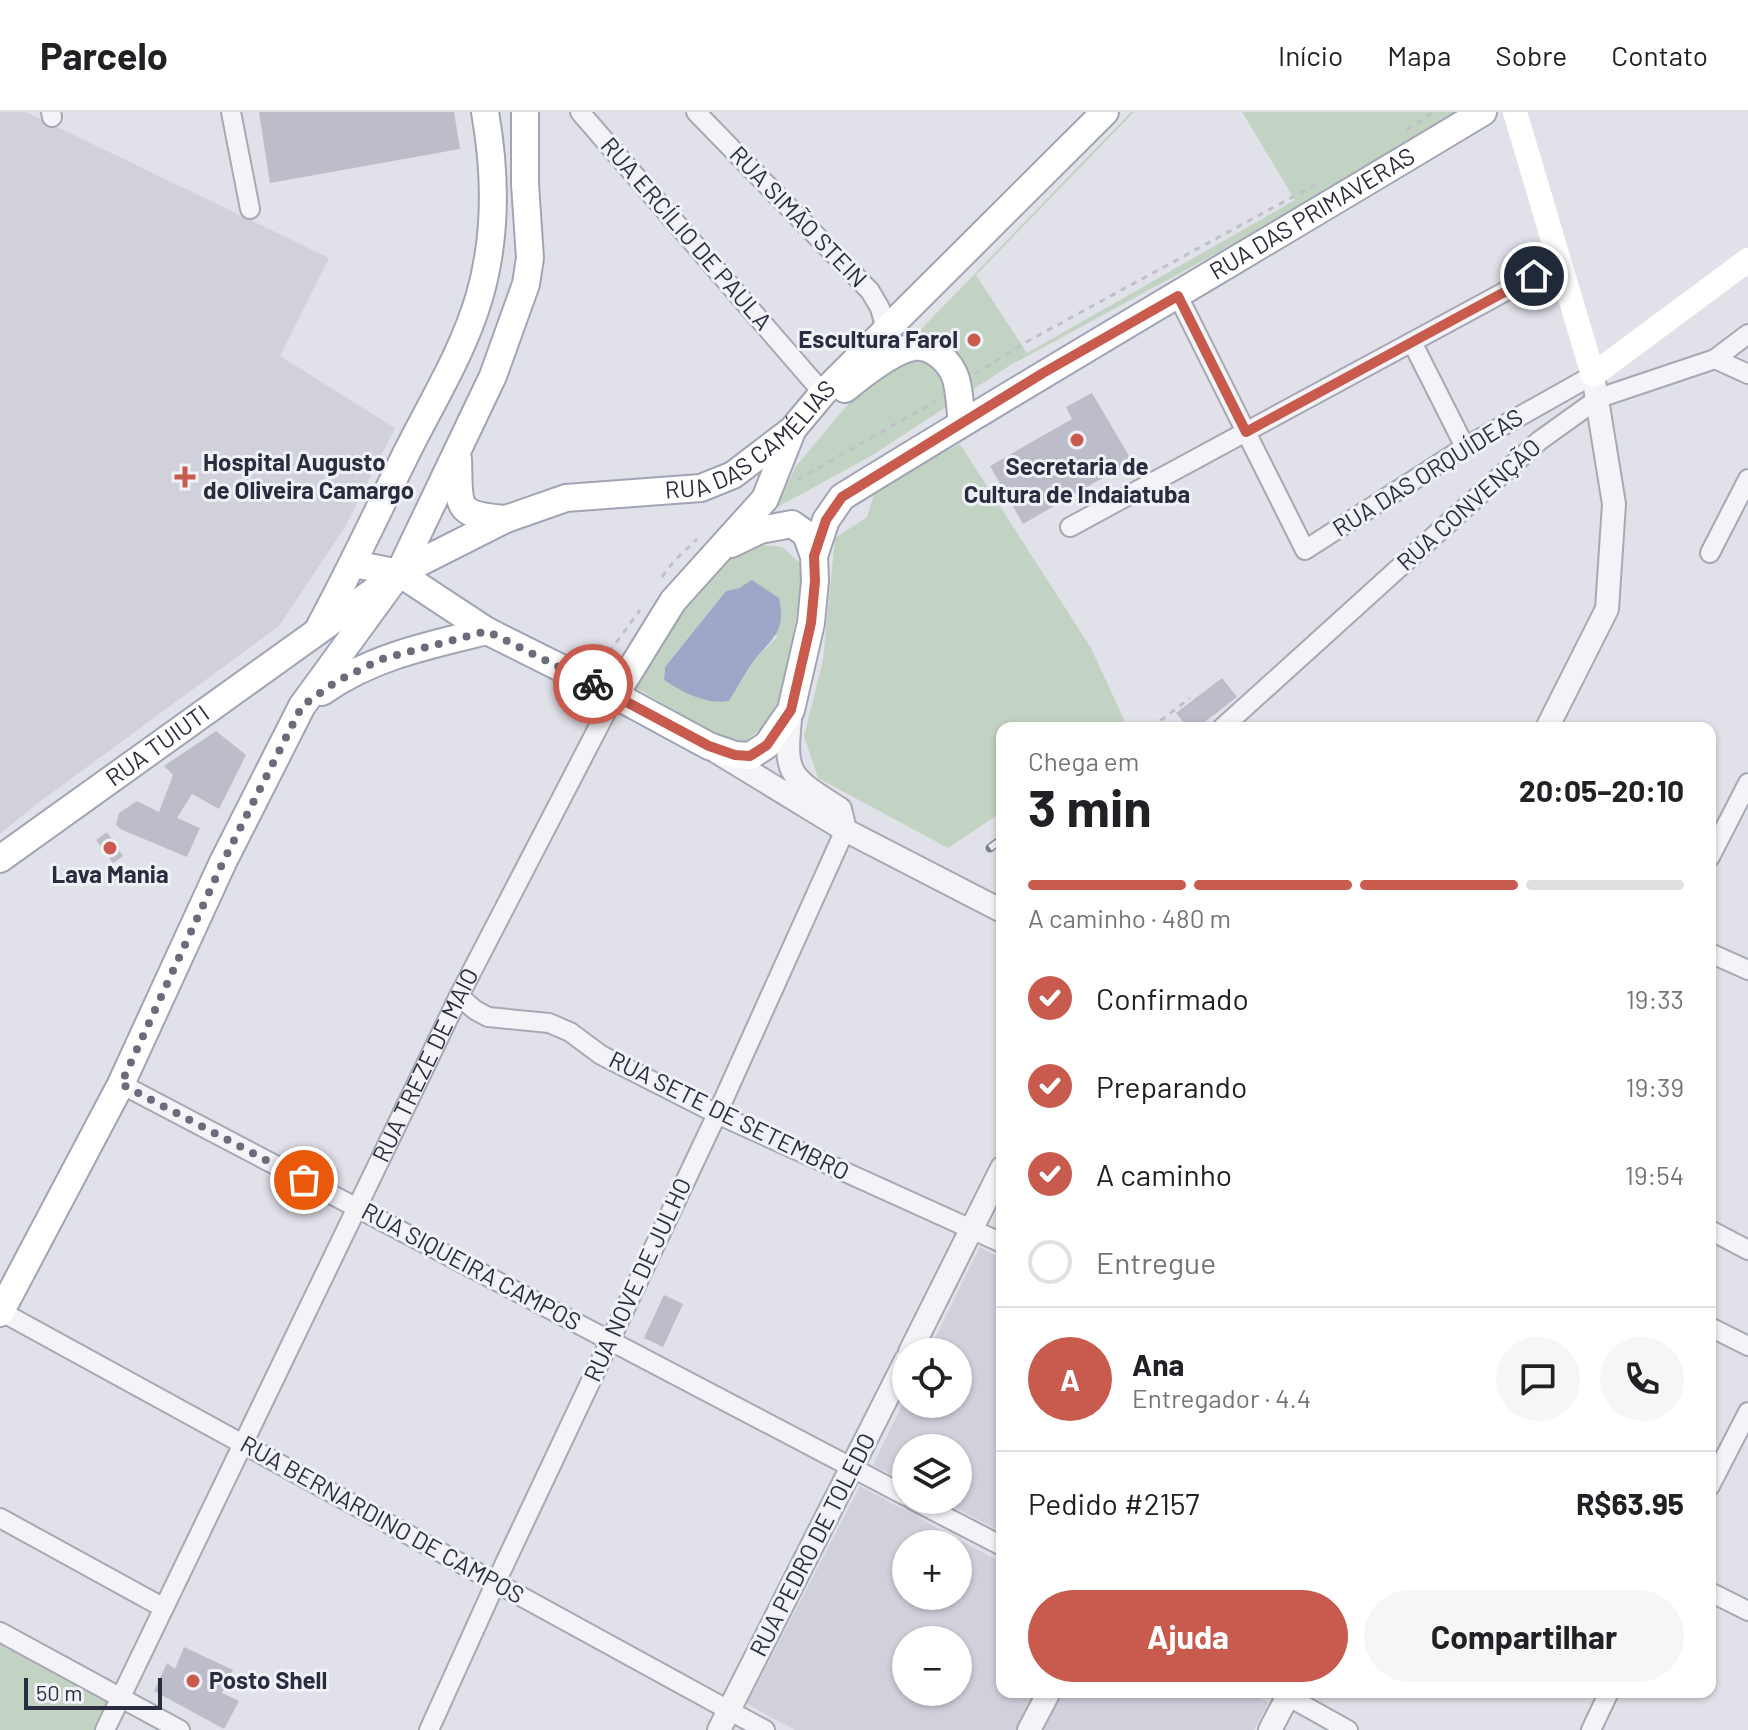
<!DOCTYPE html>
<html lang="pt">
<head>
<meta charset="utf-8">
<style>
  :root { --surface:#fff; --page:#f6f6f6; --text:#202124; --muted:#757577; --line:#e0e0e0; --accent:#c85b4d }
  body { margin:0; font-family:Barlow,sans-serif; background:var(--page); color:var(--text); height:100vh; display:flex; flex-direction:column; font-size:30px; white-space:nowrap }
  * { box-sizing:border-box; margin:0 }
  p { font-size:26px; color:var(--muted) }
  .icon { flex:none; width:44px; height:44px; fill:none; stroke:currentColor; stroke-width:2; stroke-linecap:round; stroke-linejoin:round }
  .map { position:relative; flex:1; overflow:hidden }
  .side { position:absolute; left:996px; top:610px; width:720px; height:976px; display:flex; flex-direction:column; background:var(--surface); border-radius:16px; box-shadow:0 2px 6px #0004 }
  .side>* { flex:none }
  .controls { position:absolute; left:892px; top:1226px; display:grid; gap:16px }
  .controls a { display:grid; place-items:center; width:80px; height:80px; border-radius:50%; background:var(--surface); box-shadow:0 2px 6px #0004; font-size:40px }
  .scale { position:absolute; left:24px; bottom:20px; width:138px; box-sizing:border-box; padding-left:8px; border:4px solid #2a2d40; border-top:0; font-size:22px; line-height:28px; white-space:nowrap; color:#2a2d40; -webkit-text-stroke:6px #f1f2f7; paint-order:stroke }
  .pin { position:absolute; display:grid; place-items:center; width:68px; height:68px; color:#fff; margin:-34px; border:4px solid #fff; border-radius:50%; box-shadow:0 2px 8px #0007 }
  .courier { position:absolute; display:grid; place-items:center; width:80px; height:80px; margin:-40px; border:6px solid #c85b4d; border-radius:50%; background:#fff; color:#222; box-shadow:0 2px 10px #0007 }
  .head em { font-style:normal; font-weight:700 }
  .head div { display:flex; flex-direction:column-reverse }
  .head { display:flex; align-items:center; justify-content:space-between; height:136px; padding:0 32px }
  h1 { font-size:52px; font-weight:700; line-height:60px }
  .bar { display:grid; grid-template-columns:repeat(4,1fr); gap:12px 8px; align-content:center; height:96px; padding:0 32px }
  .bar i { height:10px; border-radius:6px; background:var(--line) }
  .bar .active { background:var(--accent) }
  .bar p { grid-column:span 4 }
  .line { display:flex; align-items:center; gap:20px; padding:0 32px; border-top:2px solid var(--line) }
  .line div { flex:1 }
  .round { display:grid; place-items:center; flex:none; width:84px; height:84px; border-radius:42px; background:var(--page) }
  ol { padding:0 32px; list-style:none }
  li { display:flex; align-items:center; gap:24px; height:88px }
  li p { margin-inline-start:auto }
  li .icon { padding:8px; border-radius:50%; background:var(--accent); color:#fff; stroke-width:4 }
  li:last-child { color:var(--muted) }
  li i { width:44px; height:44px; border:4px solid var(--line); border-radius:50% }
  .action { display:flex; gap:16px; margin-top:auto; padding:16px 32px }
  .action a { flex:1; height:92px; border-radius:48px; background:var(--accent); color:#fff; font-size:32px; font-weight:700; line-height:92px; text-align:center }
  .action a+a { background:var(--page); color:var(--text) }
  header { display:flex; align-items:center; gap:48px; box-sizing:border-box; height:112px; padding:0 40px; background:var(--surface); border-bottom:2px solid var(--line) }
  header strong { font-size:38px }
  nav { display:flex; gap:44px; margin-inline-start:auto; font-size:28px }
  .map>svg:first-child { display:block }
  .built { fill:#d0d1db; fill-rule:evenodd }
  .green { fill:#c3d3c3; fill-rule:evenodd }
  .water { fill:#9ea7c8 }
  .building { fill:#bcbdc9 }
  .lines { fill:none; stroke-linecap:round; stroke-linejoin:round }
  .minor-casing { stroke:#a6a8b3; stroke-width:22 }
  .tertiary-casing { stroke:#a6a8b3; stroke-width:26 }
  .primary-casing { stroke:#a1a4b4; stroke-width:30 }
  .path { stroke:#bfc0c8; stroke-width:3; stroke-dasharray:6 6; stroke-linecap:butt }
  .minor { stroke:#f4f4f8; stroke-width:18 }
  .tertiary { stroke:#f4f4f8; stroke-width:22 }
  .secondary { stroke:#fff; stroke-width:24 }
  .primary { stroke:#fff; stroke-width:26 }
  .rail-casing { stroke:#7c7e92; stroke-width:9 }
  .rail { stroke:#f1f2f7; stroke-width:6; stroke-dasharray:18; stroke-linecap:butt }
  .done { stroke:#6a6c7b; stroke-width:8; stroke-dasharray:0 14.4 }
  .route { stroke:#c85b4d; stroke-width:10 }
  .poi-dot { fill:#c85b4d; stroke:#f1f2f7; stroke-width:3 }
  .labels { text-anchor:middle; stroke-width:6; stroke-linejoin:round; paint-order:stroke }
  .street-label { font-size:24px; fill:#2a2d40; stroke:#f1f2f7 }
  .poi-label { font-size:24px; font-weight:bold; fill:#2a2d40; stroke:#f1f2f7; text-anchor:start }
</style>
</head>
<body>
<header>
<strong>Parcelo</strong>
<nav><a>Início</a><a>Mapa</a><a>Sobre</a><a>Contato</a></nav>
</header>
<div class="map">
<svg width="1748" height="1618" viewBox="0 0 1748 1618">
  <rect width="100%" height="100%" fill="#e1e2e9"/>
  <path class="built" d="M0,0H26L329,146L280,244L395,316L345,415L279,514L38,691L0,722Z
    M980,1135L1002,1147V1420L940,1388H958V1336H906V1370L873,1353L906,1285V1292H958V1240H928Z
    M860,1374L1002,1451V1580H1039L1019,1618H795L747,1592ZM906,1432H958V1484H906ZM906,1528H958V1580H906Z
    M1061,1580H1249L1269,1591L1254,1618H1040Z"/>
  <path class="green" d="M1131,0H1134L976,163L1027,241L1295,88L1242,0H1462L1370,58L1009,254L871,344L776,396L796,354L844,297Z
    M960,332L1091,536L1127,614L1002,616V700L948,736L818,666L804,624L823,548L835,426L867,405L877,373Z
    M763,433L782,435L800,451L802,469L784,578L765,613L744,631L722,626L633,574L716,441ZM739,476L777,525L755,547L729,589L680,578L664,568L665,555L726,479Z
    M0,1520L121,1586L105,1618H0Z"/>
  <path class="water" d="M752,468L779,486C786,518 775,524 756,546C746,559 738,575 729,589C706,593 682,580 664,568L665,555L726,479L739,476Z"/>
  <path class="building" d="M259,0H454L460,37L270,71Z
    M1092,281L1132,349L1023,412L990,354L1072,307L1066,295Z
    M1222,566L1237,585L1197,616H1188L1176,601Z
    M216,619L246,643L219,697L192,682L177,706L200,716L187,745L120,717L116,712L119,701L137,689L159,700L173,663L164,654Z
    M107,720L123,744L113,751L96,728Z
    M664,1183L683,1192L663,1235L644,1226Z
    M184,1535L233,1558L222,1581L239,1589L224,1617L154,1579L167,1551L175,1557Z"/>
  <g class="lines">
    <defs>
      <g id="minor">
        <path d="M51,0L52,5"/>
        <path d="M231,0L250,97"/>
        <path d="M580,0L823,281"/>
        <path d="M696,0L870,179L880,196L886,218"/>
        <path d="M1178,184L1305,438L1465,335L1593,263"/>
        <path d="M1412,230L1465,335"/>
        <path d="M1715,247L1748,262"/>
        <path d="M1070,415L1558,151"/>
        <path d="M1710,441L1748,367"/>
        <path d="M1222,616L1539,329L1599,286L1715,247L1748,222"/>
        <path d="M1710,745L1748,671"/>
        <path d="M1710,841L1748,858"/>
        <path d="M459,884L475,898L488,905L549,911L570,920L601,943L717,1002L1002,1131"/>
        <path d="M121,972L906,1384"/>
        <path d="M1710,1118L1748,1138"/>
        <path d="M0,1199L765,1618"/>
        <path d="M1710,1215L1748,1234"/>
        <path d="M1710,1374L1748,1300"/>
        <path d="M913,1388L1002,1434"/>
        <path d="M0,1406L164,1496"/>
        <path d="M1710,1480L1748,1499"/>
        <path d="M0,1520L180,1618"/>
        <path d="M1280,1580L1348,1618"/>
        <path id="s1" d="M105,1618L459,884L615,583"/>
        <path d="M429,1618L496,1470L717,1002L845,718"/>
        <path d="M1591,1618L1609,1580"/>
      </g>
      <path id="tertiary" d="M791,598C784,662 786,663 840,697L845,718
        M1547,616L1607,497L1614,392L1593,263
        M717,640L845,718L1002,799
        M910,1240L1002,1056
        M719,1618L906,1248
        M1029,1618L1049,1580
        M1270,1618L1290,1580"/>
      <g id="primary">
        <path d="M845,277C861,264 893,238 914,235C933,232 951,251 956,267C960,281 960,297 962,311"/>
        <path d="M458,347C460,394 452,403 506,407"/>
        <path d="M731,432L760,418L792,412L806,422L814,444"/>
        <path id="s2" d="M354,452L399,461L487,519L615,583L709,634L735,643L750,644L767,633L791,598L811,511L815,469L814,444L826,408L842,385C1054,254 1269,129 1483,0"/>
        <path d="M320,514C351,457 378,398 407,340C432,290 463,240 479,186C497,125 496,62 485,0"/>
        <path d="M322,580C371,545 429,533 487,519"/>
        <path d="M615,583L673,489L765,387L792,319"/>
        <path id="s3" d="M0,747L399,461L506,407L566,386L701,376L733,363L792,318L823,281L1105,0"/>
        <path d="M0,1201L121,972L223,750L302,594L399,461L493,264L526,172L530,146L525,72V0"/>
      </g>
    </defs>
    <use href="#minor" class="minor-casing"/>
    <use href="#tertiary" class="tertiary-casing"/>
    <use href="#primary" class="primary-casing"/>
    <path class="path" d="M1407,18L1434,0
      M975,262L1028,229L1322,69
      M797,368L936,289
      M662,465L674,449L697,427
      M602,550L640,498
      M1151,616L1190,586"/>
    <use href="#minor" class="minor"/>
    <use href="#tertiary" class="tertiary"/>
    <path class="secondary" d="M1515,0L1593,263L1748,148"/>
    <use href="#primary" class="primary"/>
    <defs>
      <path id="rail" d="M990,736L1002,727"/>
    </defs>
    <use href="#rail" class="rail-casing"/>
    <use href="#rail" class="rail"/>
  </g>
  <g class="lines">
    <path class="done" d="M304,1068L121,972L223,750L302,594L337,569L382,547L487,519L593,572"/>
    <path class="route" d="M593,572L709,634L735,643L750,644L767,633L791,598L811,511L815,469L814,444L826,408L842,385L1043,261L1178,184L1246,320L1534,164"/>
  </g>
  <g class="poi-dot">
    <circle cx="974" cy="228" r="8"/>
    <circle cx="1077" cy="328" r="8"/>
    <path d="M181 353h8v8h8v8h-8v8h-8v-8h-8v-8h8z"/>
    <circle cx="110" cy="736" r="8"/>
    <circle cx="193" cy="1569" r="8"/>
  </g>
  <g class="labels">
    <g class="street-label">
      <text dy="8" stroke="none"><textPath href="#s2" startOffset="1278">RUA DAS PRIMAVERAS</textPath></text>
      <text transform="translate(798 105) rotate(46)" y="8">RUA SIMÃO STEIN</text>
      <text transform="translate(686 122) rotate(49)" y="8">RUA ERCÍLIO DE PAULA</text>
      <text dy="8" stroke="none"><textPath href="#s3" startOffset="876">RUA DAS CAMÉLIAS</textPath></text>
      <text transform="translate(1428 361) rotate(-32)" y="8">RUA DAS ORQUÍDEAS</text>
      <text transform="translate(1469 393) rotate(-42)" y="8">RUA CONVENÇÃO</text>
      <text dy="8" stroke="none"><textPath href="#s3" startOffset="194">RUA TUIUTI</textPath></text>
      <text dy="8" stroke="none"><textPath href="#s1" startOffset="738">RUA TREZE DE MAIO</textPath></text>
      <text transform="translate(729 1004) rotate(26)" y="8">RUA SETE DE SETEMBRO</text>
      <text transform="translate(471 1155) rotate(28)" y="8">RUA SIQUEIRA CAMPOS</text>
      <text transform="translate(638 1168) rotate(-65)" y="8">RUA NOVE DE JULHO</text>
      <text transform="translate(382 1408) rotate(29)" y="8">RUA BERNARDINO DE CAMPOS</text>
      <text transform="translate(813 1433) rotate(-63)" y="8">RUA PEDRO DE TOLEDO</text>
    </g>
    <g class="poi-label">
      <text x="958" y="236" text-anchor="end">Escultura Farol</text>
      <text x="203" y="359">Hospital Augusto<tspan x="203" dy="28">de Oliveira Camargo</tspan></text>
      <text x="1077" y="363" text-anchor="middle">Secretaria de<tspan x="1077" dy="28">Cultura de Indaiatuba</tspan></text>
      <text x="110" y="771" text-anchor="middle">Lava Mania</text>
      <text x="209" y="1577">Posto Shell</text>
    </g>
  </g>
</svg>
<div class="controls">
<a><svg class="icon" aria-label="locate" viewBox="0 0 24 24"><circle cx="12" cy="12" r="6"/><path d="M12 2v4M12 18v4M2 12h4M18 12h4"/></svg></a>
<a><svg class="icon" aria-label="layers" viewBox="0 0 24 24"><path d="M12 4l9 5-9 5-9-5zM3 14l9 5 9-5"/></svg></a>
<a>+</a>
<a>−</a>
</div>
<div class="scale">50 m</div>
<div class="pin" style="left:304px;top:1068px;background:#ea580c"><svg class="icon" aria-label="bag" viewBox="0 0 24 24"><path d="M5 8h14l-1 12H6zM9 8a3 3 0 0 1 6 0"/></svg></div>
<div class="pin" style="left:1534px;top:164px;background:#1f2937"><svg class="icon" aria-label="home" viewBox="0 0 24 24"><path d="M3 11l9-7 9 7M6 9v11h12V9"/></svg></div>
<div class="courier" style="left:593px;top:572px"><svg class="icon" aria-label="bike" viewBox="0 0 24 24"><circle cx="6" cy="16" r="4"/><circle cx="18" cy="16" r="4"/><path d="M6 16l4-8h5l3 8M10 8l3 8H6M13 5h3"/></svg></div>
<section class="side">
<div class="head"><div><h1>3 min</h1><p>Chega em</p></div><em>20:05–20:10</em></div>
<div class="bar"><i class="active"></i><i class="active"></i><i class="active"></i><i></i><p>A caminho · 480 m</p></div>
<ol>
<li><svg class="icon" aria-label="check" viewBox="0 0 24 24"><path d="M5 12l5 5 9-10"/></svg>Confirmado<p>19:33</p></li>
<li><svg class="icon" aria-label="check" viewBox="0 0 24 24"><path d="M5 12l5 5 9-10"/></svg>Preparando<p>19:39</p></li>
<li><svg class="icon" aria-label="check" viewBox="0 0 24 24"><path d="M5 12l5 5 9-10"/></svg>A caminho<p>19:54</p></li>
<li><i></i>Entregue</li>
</ol>
<div class="line" style="height:144px"><b class="round" style="background:var(--accent);color:#fff">A</b><div><b>Ana</b><p>Entregador · 4.4</p></div><a class="round"><svg class="icon" aria-label="chat" viewBox="0 0 24 24"><path d="M4 5h16v11H9l-5 4z"/></svg></a><a class="round"><svg class="icon" aria-label="phone" viewBox="0 0 24 24"><path d="M5 4h4l2 5-3 2q2 4 5 5l2-3 5 2v4C11 20 4 13 5 4z"/></svg></a></div>
<div class="line" style="height:104px"><div>Pedido #2157</div><b>R$63.95</b></div>
<div class="action"><a>Ajuda</a><a>Compartilhar</a></div>
</section>
</div>
</body>
</html>
